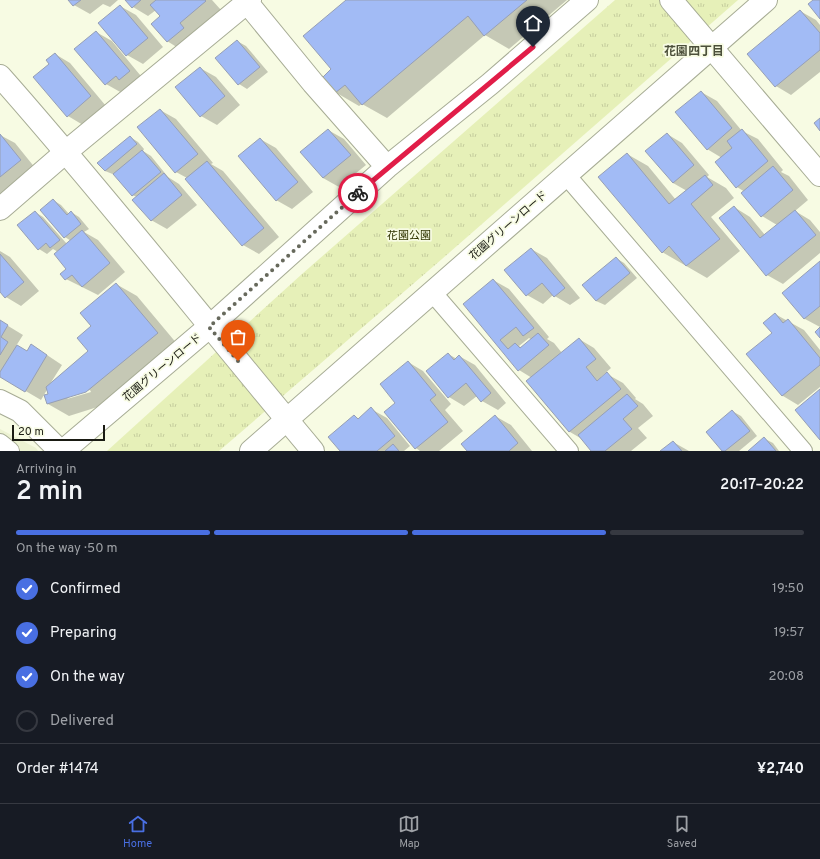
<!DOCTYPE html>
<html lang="en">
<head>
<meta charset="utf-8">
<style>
  :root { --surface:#171b24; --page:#242831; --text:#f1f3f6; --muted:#9ea1a6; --line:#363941; --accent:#496fe2 }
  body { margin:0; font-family:Overpass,"Noto Sans JP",sans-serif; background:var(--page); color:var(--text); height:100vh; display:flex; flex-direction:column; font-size:15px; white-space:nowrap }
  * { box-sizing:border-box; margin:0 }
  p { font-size:13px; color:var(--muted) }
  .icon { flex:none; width:22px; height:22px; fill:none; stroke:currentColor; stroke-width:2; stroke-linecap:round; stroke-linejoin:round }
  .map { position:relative; height:451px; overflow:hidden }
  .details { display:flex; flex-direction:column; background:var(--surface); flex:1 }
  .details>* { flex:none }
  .scale { position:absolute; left:12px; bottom:10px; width:93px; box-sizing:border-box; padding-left:4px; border:2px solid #1a1b13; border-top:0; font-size:11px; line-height:14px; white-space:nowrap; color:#1a1b13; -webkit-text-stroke:3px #f7fbe3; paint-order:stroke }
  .pin { position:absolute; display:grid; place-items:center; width:34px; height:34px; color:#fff; margin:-41px -17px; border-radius:50% 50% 50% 0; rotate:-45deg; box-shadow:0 0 4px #0007 }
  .pin .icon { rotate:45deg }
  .courier { position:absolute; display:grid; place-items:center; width:40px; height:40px; margin:-20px; border:3px solid #e11d48; border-radius:50%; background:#fff; color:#222; box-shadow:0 1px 5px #0007 }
  .summary em { font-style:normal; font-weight:600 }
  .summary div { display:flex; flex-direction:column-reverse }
  .summary { display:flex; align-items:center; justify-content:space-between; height:68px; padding:0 16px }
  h1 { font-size:26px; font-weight:600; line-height:30px }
  .bar { display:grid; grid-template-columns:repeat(4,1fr); gap:6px 4px; align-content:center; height:48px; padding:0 16px }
  .bar i { height:5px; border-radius:3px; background:var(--line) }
  .bar .selected { background:var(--accent) }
  .bar p { grid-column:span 4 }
  .line { display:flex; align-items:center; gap:10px; padding:0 16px; border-top:1px solid var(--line) }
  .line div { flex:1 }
  ol { padding:0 16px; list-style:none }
  li { display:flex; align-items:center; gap:12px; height:44px }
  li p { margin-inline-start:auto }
  li .icon { padding:4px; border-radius:50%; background:var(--accent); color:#fff; stroke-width:4 }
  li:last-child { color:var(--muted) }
  li i { width:22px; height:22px; border:2px solid var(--line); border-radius:50% }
  .menu { display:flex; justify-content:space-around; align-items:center; height:56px; border-top:1px solid var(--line); background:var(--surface); font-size:11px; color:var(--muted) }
  .menu a { display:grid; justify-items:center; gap:2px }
  .menu .selected { color:var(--accent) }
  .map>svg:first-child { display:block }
  .built { fill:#ecf2d2 }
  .park { fill:url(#park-tufts) }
  .shadow { fill:#0003; fill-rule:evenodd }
  .building { fill:#a2bbf5; stroke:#969fb5 }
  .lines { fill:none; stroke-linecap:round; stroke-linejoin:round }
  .service-casing { stroke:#a7ac95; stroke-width:20 }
  .minor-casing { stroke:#a7ac95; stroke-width:24 }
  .tertiary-casing { stroke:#a7ac95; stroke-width:24 }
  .service { stroke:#fff; stroke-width:18 }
  .minor { stroke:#fff; stroke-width:22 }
  .tertiary { stroke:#fff; stroke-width:22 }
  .done { stroke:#67695c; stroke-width:4; stroke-dasharray:0 7.2 }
  .route { stroke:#e11d48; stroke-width:5 }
  .labels { text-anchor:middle; stroke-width:3.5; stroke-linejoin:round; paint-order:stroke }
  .street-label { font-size:11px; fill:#1a1b13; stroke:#f7fbe3 }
  .park-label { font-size:11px; fill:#2f3400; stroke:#f7fbe3 }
  .neighbourhood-label { font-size:12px; font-weight:bold; fill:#4c503b; stroke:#f7fbe3 }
</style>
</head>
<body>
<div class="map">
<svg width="820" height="451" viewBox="0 0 820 451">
  <defs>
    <pattern id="park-tufts" width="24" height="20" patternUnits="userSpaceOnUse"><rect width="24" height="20" fill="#e6f0b8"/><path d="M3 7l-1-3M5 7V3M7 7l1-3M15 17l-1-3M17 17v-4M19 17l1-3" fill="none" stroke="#c5cd9d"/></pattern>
  </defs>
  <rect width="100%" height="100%" fill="#f7fbe3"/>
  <path class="built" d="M0,429L36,448L38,451H0Z"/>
  <path class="park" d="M615,0H738L442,259L219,451H107L302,274Z"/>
  <path class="shadow" d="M70,0H118L110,7L103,4L90,14L74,5Z
    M126,0H212L221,10L183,51L167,41L162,16L156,10L148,16L133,7Z
    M348,0H567L509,49L485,35L387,118L362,104L359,106L335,92L333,69Z
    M120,6L136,15L163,47L143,64L127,55L100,23Z
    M800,11L816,20L820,25V72L791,95L776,86Z
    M96,32L112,41L145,81L122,93L106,84Z
    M237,41L246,46L268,72L247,89L239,84L217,58Z
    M55,54L70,63L106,106L83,125L68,116L51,64Z
    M200,68L216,77L240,105L217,125L201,116Z
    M701,92L717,101L742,131L758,139L783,170L781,172L789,176L808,200L795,211L810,220L820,232V253L783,284L767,275L734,207L750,217L765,235L777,225L762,216L743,193L745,192L737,187L722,158L707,149Z
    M160,110L176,119L213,163L211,164L223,171L279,237L259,254L243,245L187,178L176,172Z
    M328,130L344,139L366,165L339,187L323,178Z
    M667,134L682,143L709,175L707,177L726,188L734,198L711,217L740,251L707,278L662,252L627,154L648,166L676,200L687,191L673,183Z
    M0,135L15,143L36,169L0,198Z
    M130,137L138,142L144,149L143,151L151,156L168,177L179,184L197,205L167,229L151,220L137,197L132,195L115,175L105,171Z
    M260,139L276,148L313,192L292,209L276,200Z
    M53,200L61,205L69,214L71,212L79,217L89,229L84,232L98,240L125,272L98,295L66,279L68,269L58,252L53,249L47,254L39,249L35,212L43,217L67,244L71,241L65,237Z
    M531,249L547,258L580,298L570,305L553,295L543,304L527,295L506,270Z
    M0,251L10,257L39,291L21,306L6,297L0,290Z
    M616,258L624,263L637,278L605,305L596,301Z
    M820,262V327L805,319L783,293Z
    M493,280L509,289L549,337L547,339L554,343L562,353L579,339L594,348L611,368L601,377L602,378L607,374L623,383L636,398L635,399L643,404L653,416L638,428L647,438L631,451H593L582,439L570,432L528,381L532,378L519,370L464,304ZM529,338L532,340L522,348L519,346Z
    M116,284L137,296L178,345L107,404L69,416L48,404L50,394L48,388L41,400L0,376V321L23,335L16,346L27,352L47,355L62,365L50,384L89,351L93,327ZM90,390L91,392L67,399L70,396Z
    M775,314L804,330L820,350V387L798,405L783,396L748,354L773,333Z
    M448,354L457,359L459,356L475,365L506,403L498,410L482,401L477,396L464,406L449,397Z
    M408,362L423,371L451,404L445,410L463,431L439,451H420L416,448L397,403Z
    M371,409L387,418L410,446L404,451H341L355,416L359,419Z
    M732,411L741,416L757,436L739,451H723Z
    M495,416L511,425L532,451H468Z
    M765,439L773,443L779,451H750Z
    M673,442L689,451H662Z"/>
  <path class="building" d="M68,0H81L73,6Z
    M125,0H141L132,8Z
    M156,0H205L206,1L180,23L184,28L167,42L151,24L160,16L150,5Z
    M346,0H527L484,36L468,16L362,105L345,85L335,93L322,78L331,69L303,36Z
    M813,0H820V19L808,4Z
    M120,5L148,38L126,56L98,23Z
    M800,10L820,33V50L775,87L747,54Z
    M96,31L130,71L119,80L116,76L105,85L74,49Z
    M237,40L260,67L238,85L215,58Z
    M55,53L91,96L67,117L33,77L49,64L46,60Z
    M200,67L225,96L200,117L175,87Z
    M701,91L732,128L707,150L675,112Z
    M160,109L198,154L175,173L137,127Z
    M820,118V131L814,123Z
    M328,129L351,155L323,178L300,152Z
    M742,129L768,161L736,188L715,162L732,148L727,141Z
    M667,133L694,165L673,183L645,151Z
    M0,134L21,160L0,177Z
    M130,136L137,144L105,171L97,163Z
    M260,138L298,182L276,201L238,156Z
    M142,150L161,172L132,196L113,174Z
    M627,153L669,204L705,175L713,185L691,204L720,239L686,266L669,246L662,253L598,177Z
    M207,161L264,228L242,246L185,179Z
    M773,166L793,190L761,217L741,193Z
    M164,173L182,195L151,221L132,200Z
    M53,199L67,215L71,211L81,224L64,238L40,210Z
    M734,206L760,238L795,210L816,235L766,276L719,218Z
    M35,211L60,240L50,248L46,243L38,250L17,225Z
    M82,230L110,263L82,287L72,275L65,280L60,274L66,269L54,254Z
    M531,248L565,288L554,297L542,283L526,296L504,270Z
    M0,254L24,282L5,298L0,292Z
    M616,257L630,273L596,301L582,285Z
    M820,261V306L804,319L782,293Z
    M493,279L534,328L523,336L516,327L500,340L508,349L515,343L520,348L538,333L549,345L518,371L463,304Z
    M116,283L158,333L86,392L47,404L44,395L48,394L46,387L88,351L77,338L91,326L80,313Z
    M775,313L783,323L788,319L820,358V365L782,396L746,354L772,333L763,323Z
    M0,320L8,325L1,337L8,342L0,355Z
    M820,327V338L815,332Z
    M579,338L596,359L586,367L597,381L607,372L621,389L569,432L526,381Z
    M31,344L47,355L25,392L0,377V372L17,345L27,351Z
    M448,353L454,360L459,355L491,393L481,402L466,383L448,398L426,371Z
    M408,361L436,395L430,400L448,422L415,449L384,412L395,403L380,384Z
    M820,389V440L795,410Z
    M627,394L638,406L623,419L632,429L605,451H591L578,435Z
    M371,407L395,436L377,451H340L328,437L354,415L358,419Z
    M732,410L750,431L725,451H722L706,432Z
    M495,415L518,443L509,451H467L461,444Z
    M764,437L776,451H748Z
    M673,441L682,451H660Z
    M393,444L399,451H385Z"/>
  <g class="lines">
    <defs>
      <path id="service" d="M566,175L803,451
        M432,292L569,451
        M0,443L10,451"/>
      <path id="minor" d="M245,0L313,83L387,167
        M0,209L67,151L250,0
        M0,401L20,411L60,451
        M63,451L209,327L387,167L490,84L587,0
        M251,451L766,0"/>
      <path id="tertiary" d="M671,0L820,175
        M0,76C108,198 208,326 313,451"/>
    </defs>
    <use href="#service" class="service-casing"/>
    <use href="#minor" class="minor-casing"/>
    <use href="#tertiary" class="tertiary-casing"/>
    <use href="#service" class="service"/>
    <use href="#minor" class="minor"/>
    <use href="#tertiary" class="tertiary"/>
  </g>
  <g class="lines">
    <path class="done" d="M238,361L209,327L358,193"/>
    <path class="route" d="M358,193L533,47"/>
  </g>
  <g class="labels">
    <g class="street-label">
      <text transform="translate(508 225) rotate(-41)" y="4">花園グリーンロード</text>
      <text transform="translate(162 367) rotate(-40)" y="4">花園グリーンロード</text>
    </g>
    <g class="park-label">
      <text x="409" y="239">花園公園</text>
    </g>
    <g class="neighbourhood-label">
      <text x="694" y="55">花園四丁目</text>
    </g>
  </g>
</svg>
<div class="scale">20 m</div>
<div class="pin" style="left:238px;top:361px;background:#ea580c"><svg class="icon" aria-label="bag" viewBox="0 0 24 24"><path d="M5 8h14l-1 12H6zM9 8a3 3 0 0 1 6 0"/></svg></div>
<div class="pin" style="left:533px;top:47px;background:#1f2937"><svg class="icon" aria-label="home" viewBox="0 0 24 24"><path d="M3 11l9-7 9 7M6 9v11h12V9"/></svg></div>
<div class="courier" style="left:358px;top:193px"><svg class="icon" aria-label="bike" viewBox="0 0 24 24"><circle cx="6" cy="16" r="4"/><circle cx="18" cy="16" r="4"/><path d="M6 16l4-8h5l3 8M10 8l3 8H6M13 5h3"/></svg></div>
</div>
<section class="details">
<div class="summary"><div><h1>2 min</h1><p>Arriving in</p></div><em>20:17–20:22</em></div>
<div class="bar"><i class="selected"></i><i class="selected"></i><i class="selected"></i><i></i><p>On the way · 50 m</p></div>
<ol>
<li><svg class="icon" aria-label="check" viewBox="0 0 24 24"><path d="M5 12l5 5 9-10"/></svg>Confirmed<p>19:50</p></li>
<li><svg class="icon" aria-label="check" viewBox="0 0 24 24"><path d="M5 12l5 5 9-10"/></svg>Preparing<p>19:57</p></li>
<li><svg class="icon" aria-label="check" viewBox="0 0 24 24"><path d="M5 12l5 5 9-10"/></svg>On the way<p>20:08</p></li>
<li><i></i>Delivered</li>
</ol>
<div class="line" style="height:52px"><div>Order #1474</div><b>¥2,740</b></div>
</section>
<nav class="menu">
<a class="selected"><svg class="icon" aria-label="home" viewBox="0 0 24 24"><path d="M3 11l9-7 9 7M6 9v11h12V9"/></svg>Home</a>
<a><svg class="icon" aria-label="map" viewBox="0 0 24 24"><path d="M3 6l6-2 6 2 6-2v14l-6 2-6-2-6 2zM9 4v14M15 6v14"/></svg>Map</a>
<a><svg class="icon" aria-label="saved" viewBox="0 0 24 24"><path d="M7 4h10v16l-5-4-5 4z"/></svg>Saved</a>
</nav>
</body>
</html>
